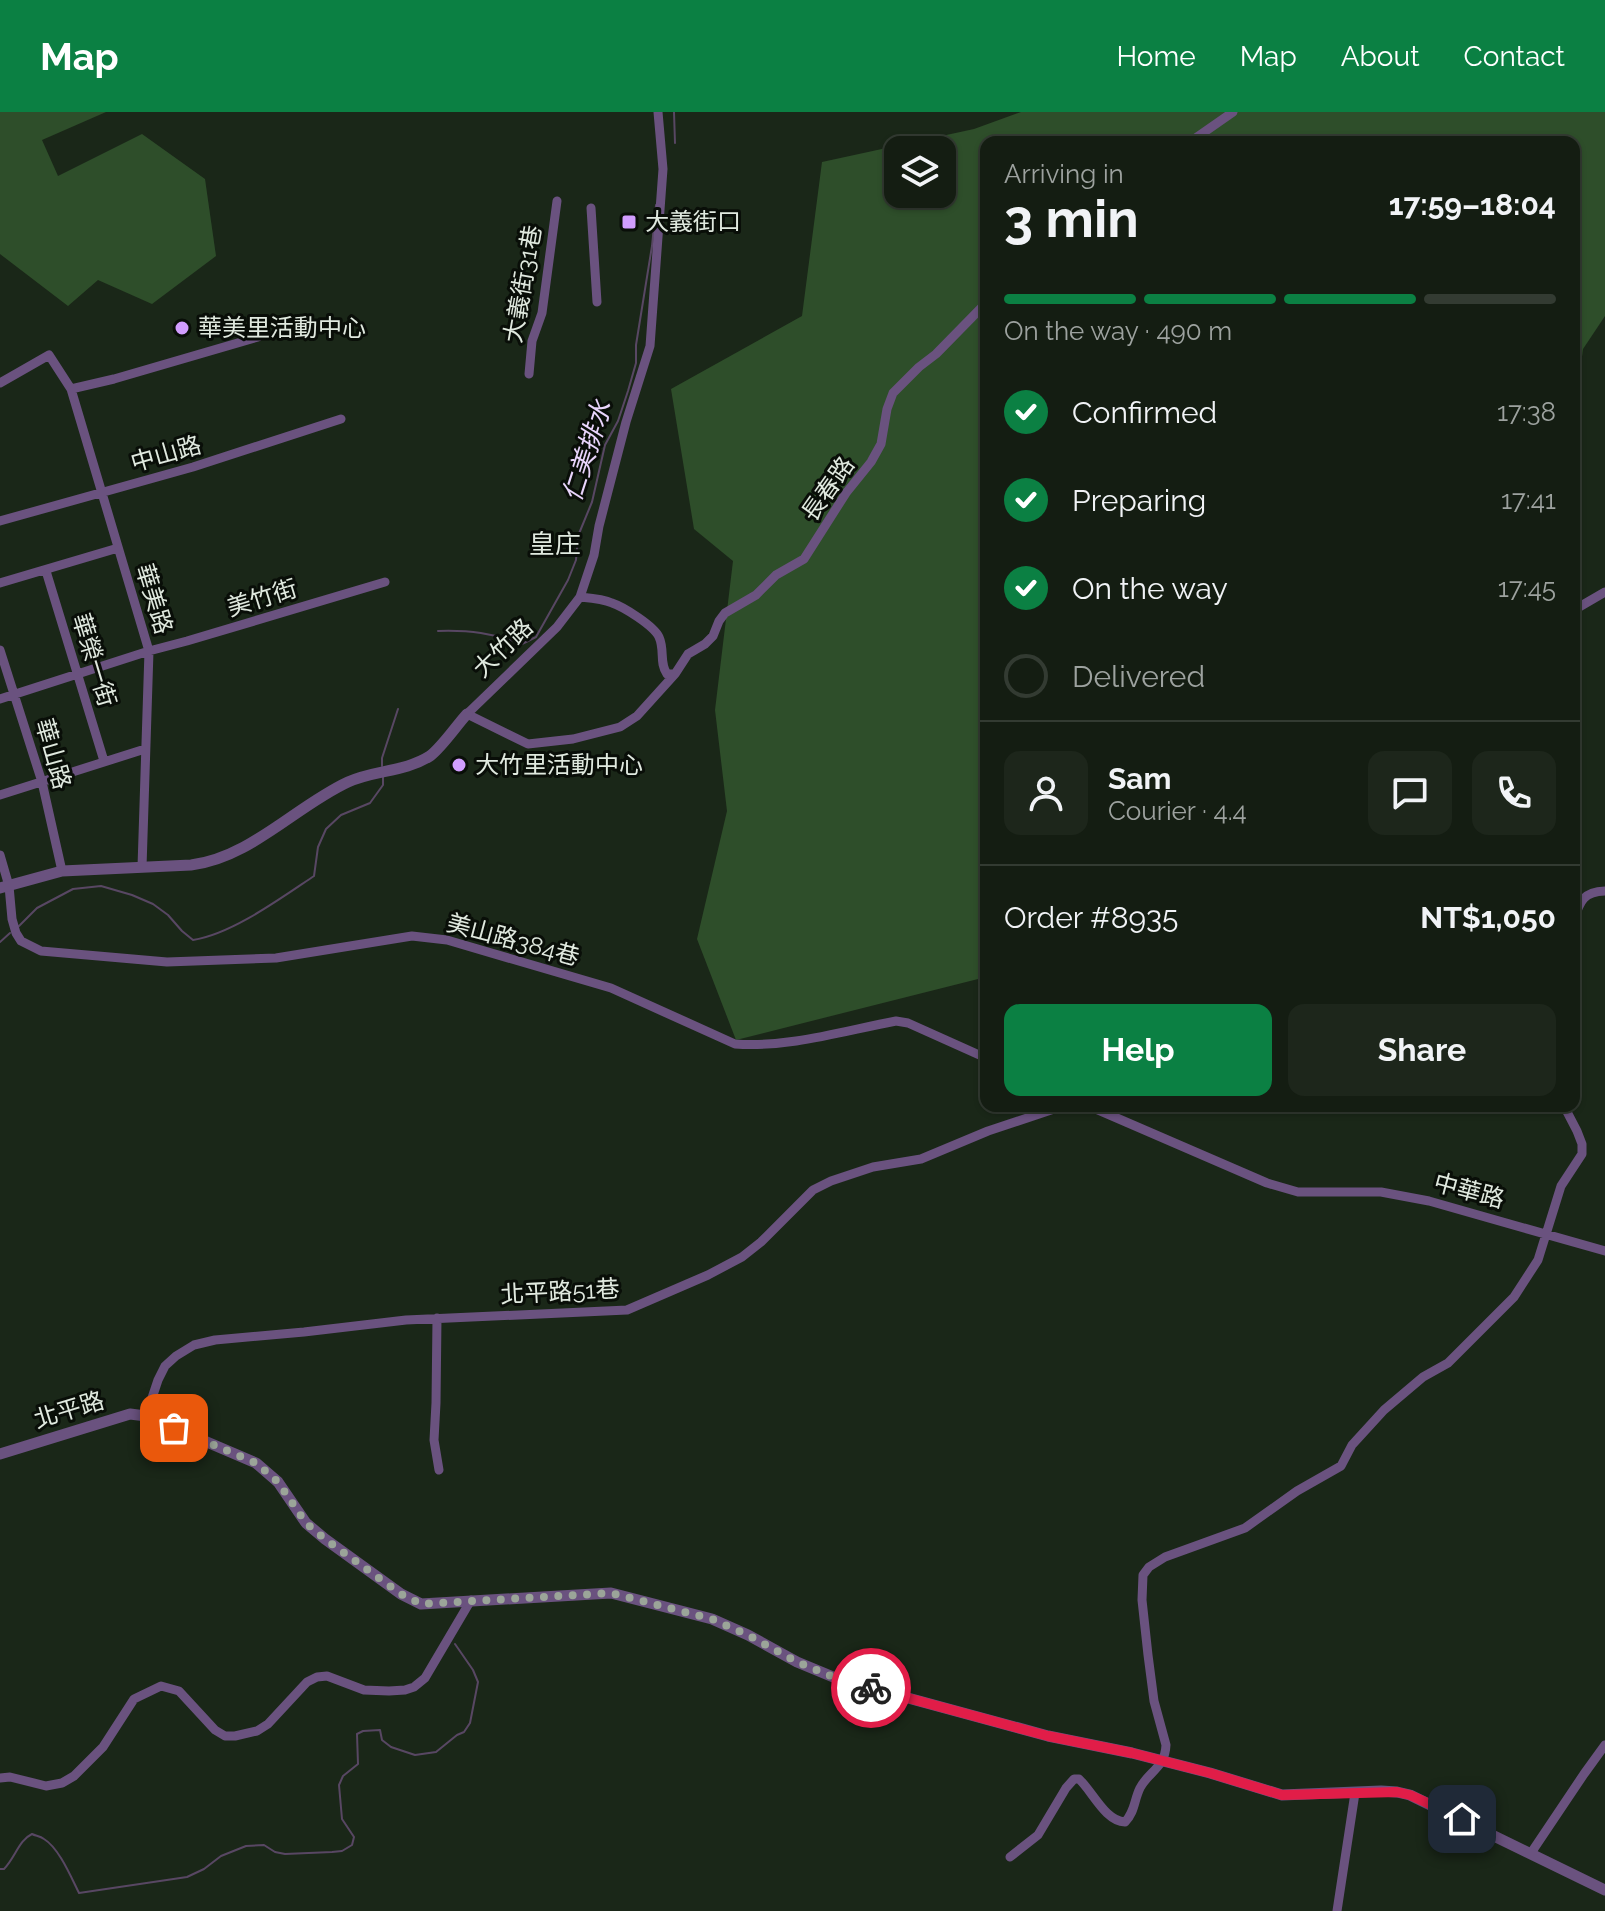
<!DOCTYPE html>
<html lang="en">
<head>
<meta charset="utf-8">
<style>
  :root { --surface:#141d12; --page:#1d261b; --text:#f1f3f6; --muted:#9da29f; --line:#333b32; --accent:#0b8043 }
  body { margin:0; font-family:Raleway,"Noto Sans TC",sans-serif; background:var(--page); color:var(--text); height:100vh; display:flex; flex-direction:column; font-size:30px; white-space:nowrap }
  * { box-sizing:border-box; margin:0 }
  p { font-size:26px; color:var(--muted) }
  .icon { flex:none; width:44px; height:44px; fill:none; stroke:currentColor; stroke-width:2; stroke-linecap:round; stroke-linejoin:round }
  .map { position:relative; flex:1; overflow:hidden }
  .drawer { position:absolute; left:980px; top:24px; width:600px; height:976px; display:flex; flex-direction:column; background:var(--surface); border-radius:16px; box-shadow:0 2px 6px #0004,0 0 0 2px var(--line) }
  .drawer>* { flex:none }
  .controls { position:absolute; left:884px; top:24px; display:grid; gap:16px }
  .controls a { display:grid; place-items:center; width:72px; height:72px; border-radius:16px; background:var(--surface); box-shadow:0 2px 6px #0004,0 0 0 2px var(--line); font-size:40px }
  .pin { position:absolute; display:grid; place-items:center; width:68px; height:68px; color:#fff; margin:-34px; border-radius:16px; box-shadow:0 4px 12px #0006 }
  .courier { position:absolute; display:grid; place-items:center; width:80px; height:80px; margin:-40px; border:6px solid #e11d48; border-radius:50%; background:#fff; color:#222; box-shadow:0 2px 10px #0007 }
  .overview em { font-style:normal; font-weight:700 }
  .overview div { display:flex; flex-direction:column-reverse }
  .overview { display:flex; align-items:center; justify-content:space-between; height:136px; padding:0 24px }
  h1 { font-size:52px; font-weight:700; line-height:60px }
  .bar { display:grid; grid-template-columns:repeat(4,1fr); gap:12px 8px; align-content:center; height:96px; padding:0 24px }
  .bar i { height:10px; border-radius:6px; background:var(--line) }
  .bar .active { background:var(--accent) }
  .bar p { grid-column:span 4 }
  .line { display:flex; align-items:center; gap:20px; padding:0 24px; border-top:2px solid var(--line) }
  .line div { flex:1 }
  .round { display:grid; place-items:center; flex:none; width:84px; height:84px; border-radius:16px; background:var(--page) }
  ol { padding:0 24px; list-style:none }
  li { display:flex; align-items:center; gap:24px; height:88px }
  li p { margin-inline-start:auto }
  li .icon { padding:8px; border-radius:50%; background:var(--accent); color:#fff; stroke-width:4 }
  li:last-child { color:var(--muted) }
  li i { width:44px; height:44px; border:4px solid var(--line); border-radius:50% }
  .primary-button { display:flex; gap:16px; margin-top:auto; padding:16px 24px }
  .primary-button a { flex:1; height:92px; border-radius:16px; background:var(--accent); color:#fff; font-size:32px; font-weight:700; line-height:92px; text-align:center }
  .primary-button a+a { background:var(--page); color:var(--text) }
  header { display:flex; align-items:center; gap:48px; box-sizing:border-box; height:112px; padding:0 40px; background:var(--accent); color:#fff }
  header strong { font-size:38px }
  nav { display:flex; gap:44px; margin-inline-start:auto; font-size:28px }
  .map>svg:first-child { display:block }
  .green { fill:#2e4e2a; fill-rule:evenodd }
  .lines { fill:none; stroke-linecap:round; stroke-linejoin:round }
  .stream { stroke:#584763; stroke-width:2 }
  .minor { stroke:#6a527f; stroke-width:9 }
  .tertiary { stroke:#6a527f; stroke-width:11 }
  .done { stroke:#9ba599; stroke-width:8; stroke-dasharray:0 14.4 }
  .route { stroke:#e11d48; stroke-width:10 }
  .poi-dot { fill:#d19dfe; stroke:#090e08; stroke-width:3 }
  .labels { text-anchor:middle; stroke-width:6; stroke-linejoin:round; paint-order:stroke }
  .poi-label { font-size:24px; fill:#e0e9df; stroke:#090e08; text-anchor:start }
  .street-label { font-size:24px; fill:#e0e9df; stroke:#090e08 }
  .water-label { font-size:26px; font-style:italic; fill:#e9d5fc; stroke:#090e08 }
  .neighbourhood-label { font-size:26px; fill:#e0e9df; stroke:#090e08 }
</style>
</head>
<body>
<header>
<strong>Map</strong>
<nav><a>Home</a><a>Map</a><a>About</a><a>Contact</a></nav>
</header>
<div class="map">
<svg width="1605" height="1799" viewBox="0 0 1605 1799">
  <rect width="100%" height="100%" fill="#1a2718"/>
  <path class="green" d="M0,0H106L42,28L58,64L142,22L205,67L216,144L152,192L98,168L68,194L0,142Z
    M1021,0H1605V204L1583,237L1574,306V30H986V865L736,928L697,827L727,699L715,598L733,449L694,417L671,277L802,204L822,50L974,17ZM898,38H942V82H898Z"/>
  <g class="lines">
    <path class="stream" d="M674,0L675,31
      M438,519C470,518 492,521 522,532L536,525L568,468L576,448L578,424L592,390L605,333L618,309L628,279L636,251V233L652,134L656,93
      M382,654V646L398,597
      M19,814L37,796L73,777L101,774L132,783L153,792L168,803L182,819L193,828C232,822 281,786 314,764L318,735L326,717L341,703L370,691L383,673V664
      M0,830L10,821
      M0,1757H4C15,1746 19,1728 32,1722C36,1724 40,1724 44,1727C59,1736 71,1765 79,1781L187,1765L204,1757L221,1744L246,1734L264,1733L275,1740L285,1742L332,1740L342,1739L352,1733L354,1725L342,1707L339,1673L343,1664L358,1652L357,1622L363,1619L380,1618L382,1628L391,1635L415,1643L436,1640L457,1623L464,1620L470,1611L478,1570L473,1558L455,1532"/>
    <path class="minor" d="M658,0L663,57L650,234L626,310L599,414L594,443L580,485L557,515L467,602L528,632L573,627L620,615L637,604L675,562
      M1190,30L1233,0
      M591,96L597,190
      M529,262L532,229L542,201L557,89
      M0,271L49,243L71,277L149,539L142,755
      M71,277L114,267L258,225
      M0,409L193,355L341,307
      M46,459L104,649
      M0,471L118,436
      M580,485C590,486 603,487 612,491C624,495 654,514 659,525C665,538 659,551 667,562H675L688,542L705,532L713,524L719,509L725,501L756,483L776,463L804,447L846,381L871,350L881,332L887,297L893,281L919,255L936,242L986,191
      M1574,498L1605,480
      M0,538L42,670L62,759
      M0,587L149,539L187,529L385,470
      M0,683L145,637
      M0,743L9,774L12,807L16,821L21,829L41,839L167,850L276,846L412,824L447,828L611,876L735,932C789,936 843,919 896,909L908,911L986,946
      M1574,808C1580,788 1584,780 1605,779
      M1089,994L1267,1071L1298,1080H1381L1429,1089L1605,1139
      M437,1206L436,1291L434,1328L439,1358
      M146,1304L158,1268L165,1254L176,1244L194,1233L215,1228L304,1220L406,1208L627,1198L708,1163L742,1145L761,1130L813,1078L831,1069L873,1055L921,1047L988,1019L1063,994
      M0,1666L10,1665L46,1674L62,1671L74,1664L103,1635L134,1587L161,1574L179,1579L215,1618L225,1624H235L257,1619L268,1612L307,1570L317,1565L327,1564L364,1578L389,1579L405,1578L414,1575L425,1566L471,1488
      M1531,1741L1584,1662L1605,1633
      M1010,1745L1038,1723L1066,1676L1074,1667H1079C1093,1680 1105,1709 1125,1710C1135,1700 1134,1688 1140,1676C1149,1659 1165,1656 1166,1633L1154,1589L1148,1543L1142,1488L1143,1463L1149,1455L1165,1445L1245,1416L1297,1379L1341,1354L1352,1333L1384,1298L1423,1265L1448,1251L1514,1185L1538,1148L1561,1074L1582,1042V1032L1577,1019L1564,994
      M1337,1799L1355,1681"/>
    <path class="tertiary" d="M0,776L62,759L191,753C250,746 296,694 348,670C374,658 405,660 430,644C442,635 456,614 467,602
      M0,1342L130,1302L146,1304L256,1351L278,1370L306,1411L325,1427L401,1482L421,1492L611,1481L712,1507L748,1523L797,1550L838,1567L1048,1624L1132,1641L1210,1661L1282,1683L1381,1679L1397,1680L1410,1683L1605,1778"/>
  </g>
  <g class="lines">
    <path class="done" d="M174,1316L256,1351L278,1370L306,1411L325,1427L401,1482L421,1492L611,1481L712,1507L748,1523L797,1550L838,1567L871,1576"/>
    <path class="route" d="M871,1576L1048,1624L1132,1641L1210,1661L1282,1683L1397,1680L1410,1683L1462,1707"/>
  </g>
  <g class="poi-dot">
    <rect x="621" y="102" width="16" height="16" rx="4"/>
    <circle cx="182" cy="216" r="8"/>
    <circle cx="459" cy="653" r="8"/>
  </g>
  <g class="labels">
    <g class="poi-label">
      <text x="645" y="118">大義街口</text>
      <text x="198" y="224">華美里活動中心</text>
      <text x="475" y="661">大竹里活動中心</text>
    </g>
    <g class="street-label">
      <text transform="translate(523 172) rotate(-80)" y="8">大義街31巷</text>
      <text transform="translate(166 342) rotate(-16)" y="8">中山路</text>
      <text transform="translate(828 377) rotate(-55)" y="8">長春路</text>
      <text transform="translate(262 486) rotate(-17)" y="8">美竹街</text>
      <text transform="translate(154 487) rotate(73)" y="8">華美路</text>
      <text transform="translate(503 536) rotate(-44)" y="8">大竹路</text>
      <text transform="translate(94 548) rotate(73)" y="8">華榮一街</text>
      <text transform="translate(53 642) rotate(74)" y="8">華山路</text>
      <text transform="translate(513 828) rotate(15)" y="8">美山路384巷</text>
      <text transform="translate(1469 1079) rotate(15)" y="8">中華路</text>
      <text transform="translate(560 1180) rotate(-3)" y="8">北平路51巷</text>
      <text transform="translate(69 1298) rotate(-17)" y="8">北平路</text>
    </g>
    <g class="water-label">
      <text transform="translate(587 339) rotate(-72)" y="9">仁美排水</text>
    </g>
    <g class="neighbourhood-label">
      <text x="555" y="441">皇庄</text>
    </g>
  </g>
</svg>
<div class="controls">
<a><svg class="icon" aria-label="layers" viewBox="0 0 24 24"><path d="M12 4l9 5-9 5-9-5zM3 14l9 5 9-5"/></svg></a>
</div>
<div class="pin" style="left:174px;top:1316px;background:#ea580c"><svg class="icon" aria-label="bag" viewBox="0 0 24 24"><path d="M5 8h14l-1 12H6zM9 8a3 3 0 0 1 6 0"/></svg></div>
<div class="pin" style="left:1462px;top:1707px;background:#1f2937"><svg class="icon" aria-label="home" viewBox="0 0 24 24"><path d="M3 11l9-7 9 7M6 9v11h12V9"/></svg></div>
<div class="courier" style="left:871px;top:1576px"><svg class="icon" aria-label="bike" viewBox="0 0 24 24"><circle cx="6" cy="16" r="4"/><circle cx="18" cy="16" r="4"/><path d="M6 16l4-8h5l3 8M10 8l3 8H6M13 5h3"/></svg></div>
<section class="drawer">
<div class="overview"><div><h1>3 min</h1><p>Arriving in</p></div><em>17:59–18:04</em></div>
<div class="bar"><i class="active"></i><i class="active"></i><i class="active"></i><i></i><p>On the way · 490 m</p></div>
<ol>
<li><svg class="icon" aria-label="check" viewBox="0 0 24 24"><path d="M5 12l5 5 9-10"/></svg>Confirmed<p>17:38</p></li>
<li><svg class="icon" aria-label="check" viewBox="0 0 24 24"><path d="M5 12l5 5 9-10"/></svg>Preparing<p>17:41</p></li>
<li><svg class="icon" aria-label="check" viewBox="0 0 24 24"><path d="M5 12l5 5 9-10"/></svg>On the way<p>17:45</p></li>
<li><i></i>Delivered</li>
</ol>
<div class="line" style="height:144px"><a class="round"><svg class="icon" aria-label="person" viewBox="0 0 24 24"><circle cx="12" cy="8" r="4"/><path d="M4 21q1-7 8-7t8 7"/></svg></a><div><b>Sam</b><p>Courier · 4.4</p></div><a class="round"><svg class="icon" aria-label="chat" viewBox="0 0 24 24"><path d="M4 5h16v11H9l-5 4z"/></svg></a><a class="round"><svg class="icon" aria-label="phone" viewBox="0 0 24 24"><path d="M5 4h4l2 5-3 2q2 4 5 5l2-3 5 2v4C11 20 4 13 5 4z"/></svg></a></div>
<div class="line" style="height:104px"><div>Order #8935</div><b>NT$1,050</b></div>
<div class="primary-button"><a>Help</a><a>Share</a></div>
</section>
</div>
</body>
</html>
